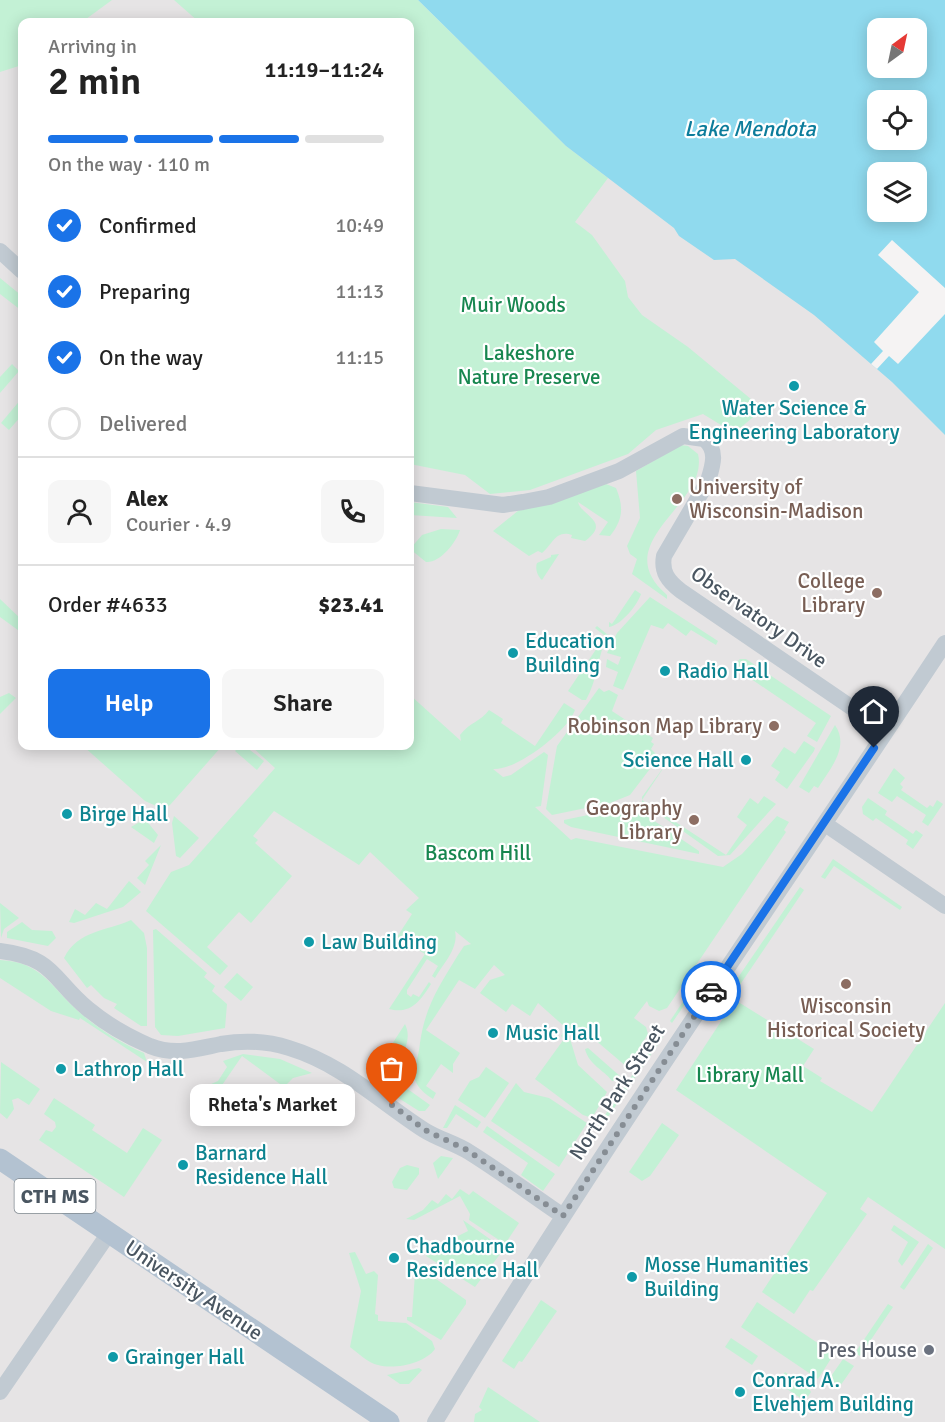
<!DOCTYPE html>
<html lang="en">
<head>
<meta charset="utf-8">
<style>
  :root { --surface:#fff; --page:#f6f6f6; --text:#222; --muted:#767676; --line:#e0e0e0; --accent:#1a73e8 }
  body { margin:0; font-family:Signika,sans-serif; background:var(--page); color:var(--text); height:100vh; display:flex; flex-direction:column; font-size:22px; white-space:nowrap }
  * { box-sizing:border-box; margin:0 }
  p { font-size:20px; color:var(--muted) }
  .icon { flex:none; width:33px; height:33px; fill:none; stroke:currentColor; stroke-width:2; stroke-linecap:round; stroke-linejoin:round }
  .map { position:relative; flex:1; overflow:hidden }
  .details { position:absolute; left:18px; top:18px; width:396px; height:732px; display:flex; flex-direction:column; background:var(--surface); border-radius:12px; box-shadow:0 3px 15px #0003 }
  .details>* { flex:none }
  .needle { width:39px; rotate:33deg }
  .buttons { position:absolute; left:867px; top:18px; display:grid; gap:12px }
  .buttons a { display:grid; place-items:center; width:60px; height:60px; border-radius:12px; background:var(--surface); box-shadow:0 3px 15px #0003; font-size:30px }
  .pin { position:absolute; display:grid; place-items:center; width:51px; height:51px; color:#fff; margin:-62px -26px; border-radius:50% 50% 50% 0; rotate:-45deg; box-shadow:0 0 6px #0007 }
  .pin .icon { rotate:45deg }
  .courier { position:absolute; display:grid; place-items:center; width:60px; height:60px; margin:-30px; border:4px solid #1a73e8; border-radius:50%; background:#fff; color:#222; box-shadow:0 2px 8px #0007 }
  .bubble { position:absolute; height:42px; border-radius:12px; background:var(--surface); box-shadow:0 3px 15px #0003; font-size:20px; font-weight:600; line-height:42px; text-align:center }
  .headline em { font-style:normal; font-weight:600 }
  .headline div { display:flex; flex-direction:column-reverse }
  .headline { display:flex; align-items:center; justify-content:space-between; height:102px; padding:0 30px }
  h1 { font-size:39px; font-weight:600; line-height:45px }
  .bar { display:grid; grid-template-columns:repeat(4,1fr); gap:9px 6px; align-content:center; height:72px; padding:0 30px }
  .bar i { height:8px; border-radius:4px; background:var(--line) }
  .bar .on { background:var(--accent) }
  .bar p { grid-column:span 4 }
  .line { display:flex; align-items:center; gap:15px; padding:0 30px; border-top:2px solid var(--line) }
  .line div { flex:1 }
  .round { display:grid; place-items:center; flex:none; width:63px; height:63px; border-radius:12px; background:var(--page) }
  ol { padding:0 30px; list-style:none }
  li { display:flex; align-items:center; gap:18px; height:66px }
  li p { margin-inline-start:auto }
  li .icon { padding:6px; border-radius:50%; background:var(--accent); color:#fff; stroke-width:4 }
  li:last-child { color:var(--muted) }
  li i { width:33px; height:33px; border:3px solid var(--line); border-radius:50% }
  .action { display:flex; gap:12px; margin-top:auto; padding:12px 30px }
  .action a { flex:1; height:69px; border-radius:12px; background:var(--accent); color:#fff; font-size:24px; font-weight:600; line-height:69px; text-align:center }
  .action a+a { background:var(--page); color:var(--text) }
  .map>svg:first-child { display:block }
  .education { fill:#e6e4e5; fill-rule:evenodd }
  .green { fill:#c3f1d5 }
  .water { fill:#90daee; fill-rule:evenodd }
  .pier { fill:#f5f3f3 }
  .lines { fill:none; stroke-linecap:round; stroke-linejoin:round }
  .minor { stroke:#c1cad2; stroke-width:16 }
  .major { stroke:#b3c2d1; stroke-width:21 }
  .done { stroke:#868d94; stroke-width:6; stroke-dasharray:0 10.8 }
  .route { stroke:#1a73e8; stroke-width:8 }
  .culture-dot { fill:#0f9aa8; stroke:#fff; stroke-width:2 }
  .education-dot { fill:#8d6e63; stroke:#fff; stroke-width:2 }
  .worship-dot { fill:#6b7280; stroke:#fff; stroke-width:2 }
  .labels { text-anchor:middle; stroke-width:4.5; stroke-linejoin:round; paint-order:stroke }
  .shield { fill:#fff; stroke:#808990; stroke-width:1.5 }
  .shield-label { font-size:20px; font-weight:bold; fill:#4a5661 }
  .park-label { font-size:21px; fill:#17864f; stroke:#fff }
  .culture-label { font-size:21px; fill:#0d838f; stroke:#fff; text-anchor:start }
  .education-label { font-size:21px; fill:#785e54; stroke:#fff; text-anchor:end }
  .street-label { font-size:21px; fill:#4a5661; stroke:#fff }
  .worship-label { font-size:21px; fill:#5b616d; stroke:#fff; text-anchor:end }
  .water-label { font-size:22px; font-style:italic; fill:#0c7c9b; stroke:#fff }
</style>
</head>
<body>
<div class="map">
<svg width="945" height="1422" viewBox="0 0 945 1422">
  <rect width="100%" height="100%" fill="#f5f3f3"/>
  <path class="education" d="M0,0H418L456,39L878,212L945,252V1422H0ZM22,22H410V746H22Z"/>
  <path class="green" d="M0,0H112L82,22H22V65L0,72Z
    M174,0H418L566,146L608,178L575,222L592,235L625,281L628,297L642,315L688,347L763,409L734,433L703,414L656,430L628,454L530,490L490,494L465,475L410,464V22H199Z
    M0,278L22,296V311L0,294Z
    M12,364L19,371L0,393V377Z
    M22,398V415L9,430L1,423Z
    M681,445L688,446L698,454C710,504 605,542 667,595V599L632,574L637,559L630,554L627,546L640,518L636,471Z
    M606,484L616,488C624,507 623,520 610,536L599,535L608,522L578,502C581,516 612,521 585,541L571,538L572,535C556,529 552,545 542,553L538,551L529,556L493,531L519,510Z
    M410,502L448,507L457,518L410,515Z
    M441,529L460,530C456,543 440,563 426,562L410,549L422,535Z
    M559,554L542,580C537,576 535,568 537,563L551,557V555Z
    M635,590L641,594C637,606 621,625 609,627V622L612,624Z
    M650,597L718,641L716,645L691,630L686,636L668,623L663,629L651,625L623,690L613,686L618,672L606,667L607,659L618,665L621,657L607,653L617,633Z
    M0,599L22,620V633L0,617Z
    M597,626L608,635C597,656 598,679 586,700H582L568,691L605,636L595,628Z
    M740,659H746L831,716L817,742L807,736L816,723L732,666Z
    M599,688L604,692L609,690L618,695L612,711L653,738L651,742L654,744L651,749L659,757L630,795L610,803L552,815L546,809L557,746Z
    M9,693L16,698L0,714V697Z
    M410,695L461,741L460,735C470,722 480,722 489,710L503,719L501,723L535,746L564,703L575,710C567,732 516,771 493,769L503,777L511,775L544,752L548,755L541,806L535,807L571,840L576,838L723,867L742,854L777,816L789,822L784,830L786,832L667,1008L659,1011L649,1006L647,1001L634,1018L646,1027L648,1034L627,1067L594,1039L592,1035L594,1029H567L578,1065L607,1092L592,1118L583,1115L535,1079L564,1039L561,1036L566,1028L538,1003L530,1016L512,1004L506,1012L480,993L490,980L505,975L494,965L475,989L459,980L426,1030L460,1053L453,1064V1073L441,1064L426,1086L436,1093L433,1099C404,1080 417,1071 420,1043C425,1007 439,986 458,955L464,946L471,944L455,931C459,948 443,964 435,978L432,976L438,966L427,959L407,990V994L411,997L413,994L419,997L429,982L431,984C421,1000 411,1015 389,1009L425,954L397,937L412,914L406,910L419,898L370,852L359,865L274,811L253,836L258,840L255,843L292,876L251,923L239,912L207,947L228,966L220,975L146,911L171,872L189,865L275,768L251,746H410Z
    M835,725C850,747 830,769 818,788L814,786L809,793L799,787Z
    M804,741L815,748L814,751L787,789L775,780L780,772L771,766L784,747L795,754Z
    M83,746H222L170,805L163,809L145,801Z
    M240,746H245L264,761L257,770L235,751Z
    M668,761L642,800L726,855L747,825L737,817L750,798L758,804L764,796L776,804L730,855L718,856L642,802V797Z
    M894,768L905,778L900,784L903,787L901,790L927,808L930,805L933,807L937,800L943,804L928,826L922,822L926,815L897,796L892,802L878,793Z
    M868,798L887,811L885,815L913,834L916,830L923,835L913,849L906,844L908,840L876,818L873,821L863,814L862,807Z
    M635,808L699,851V854L571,827L564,823V820L612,810Z
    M174,816L199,838L180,858L176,856L172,823Z
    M145,819L158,835L154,843L131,827Z
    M161,845L145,885L137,878L149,865L145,861Z
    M833,859L902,907L900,910L834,866L825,879L821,877Z
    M129,881L141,892L123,907L74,923L69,922L75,909L85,915L96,903L107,909Z
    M800,887L804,890L729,1001L724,998Z
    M0,903L19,918L4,929L1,938Z
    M131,920L144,933L147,948V1026H141L114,1008L117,1004L104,998L91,985L87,988L64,958C78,930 107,931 131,920Z
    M22,922L32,930L52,931L56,938L48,946L7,938V932Z
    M156,929L207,973L204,977L215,986L212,991L227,1004L225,1028L178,1036L161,1035L155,1027L153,930Z
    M0,960C42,962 50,986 78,1011C96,1027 122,1044 144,1053L147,1062L80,1018L79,1020L51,1011L0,978Z
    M706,967L709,969L672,1023L670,1021Z
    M237,973L253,987L241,1001L224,987Z
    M735,1000L814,1049L803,1066L822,1078L820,1081L872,1112L945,1003V1249L868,1197L860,1209L867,1214L813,1291L810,1290L794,1314L762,1292L827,1193L676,1090Z
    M405,1024C413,1040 402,1059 391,1071L382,1073L376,1069Z
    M660,1035L663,1037L599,1130L596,1128Z
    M588,1048L621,1077L618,1080L612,1081C604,1070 589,1065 585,1049Z
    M243,1054L280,1059L312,1073L293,1078L284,1087L242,1056L218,1091L209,1085L218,1081L227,1067L223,1061Z
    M1,1062L40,1089L29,1105L18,1098L12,1100L14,1109L7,1119L0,1113Z
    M486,1067L509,1083L485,1118L458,1100L470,1081L479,1077Z
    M516,1083L524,1092L549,1098L587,1123L559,1167L491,1121Z
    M402,1085L430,1105L425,1111H419L392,1094Z
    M54,1098L95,1125L92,1130L127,1153L143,1128L162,1140L124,1197L39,1140L46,1130L52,1132L56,1127L55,1122L44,1114Z
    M455,1105L481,1122L477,1128L456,1114L447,1128H443Z
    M662,1123L679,1135L650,1176L642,1181L629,1172Z
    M487,1126L555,1174L543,1191L521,1175L528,1163L483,1132Z
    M441,1156L453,1158L438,1179L433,1163Z
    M407,1165L419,1168V1174L407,1190L394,1188L392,1182L400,1168Z
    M460,1189L469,1195L473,1191L519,1223L505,1244L469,1220L470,1214L460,1196L414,1220L406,1219L423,1210L432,1200L438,1204L446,1194L452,1199Z
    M463,1220L504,1249L475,1287L426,1256L430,1250L468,1231Z
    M894,1225L919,1242L902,1266L898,1261L908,1242L891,1230Z
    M928,1244L933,1248L904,1290L900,1287Z
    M355,1252L366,1274L374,1271L378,1275L375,1314L378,1315V1321L406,1323L432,1341L435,1349C425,1363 395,1370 378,1365C368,1363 358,1353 350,1347L361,1291L349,1253Z
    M419,1267L466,1300V1304L441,1340L407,1320V1317H412L415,1273Z
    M541,1300L557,1311L522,1362L519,1361L514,1369L502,1361Z
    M757,1302L834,1354L818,1379L741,1327Z
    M888,1304L893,1307L860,1356L855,1353Z
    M731,1338L758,1356L752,1365L725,1347Z
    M843,1359L854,1366L838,1389L827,1382Z
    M419,1368L422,1370L409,1384H400L387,1375Z
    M785,1372L809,1389L811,1392L805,1401L778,1383Z
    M488,1387L540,1422H474L475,1414L482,1410L479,1407Z"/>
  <path class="water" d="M418,0H945V435L892,382L814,315L735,259L714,260L679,236L674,228L566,146ZM878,28H916V68H878ZM878,100H916V140H878ZM878,172H916V212H878Z"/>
  <path class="pier" d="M892,240L945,288V314L898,364L889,356L877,369L871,364L883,351L874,342L919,292L878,255Z"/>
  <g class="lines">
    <path class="minor" d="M0,251L22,271
      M410,493L503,505L523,502L549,497L619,471L683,436L704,439C718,450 713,465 708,481L664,556C661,572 668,581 681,591L886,731
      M825,824L945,906
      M0,951C55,958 51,978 88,1009C105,1023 129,1037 150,1046C175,1056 196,1049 221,1044C244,1040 267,1041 289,1048C342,1064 379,1101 424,1130C438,1139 455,1143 469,1152C501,1172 532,1195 563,1216
      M0,1392L109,1233
      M435,1422C595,1156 774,902 945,643"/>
    <path class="major" d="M0,1159L389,1422"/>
  </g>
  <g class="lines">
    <path class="done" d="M392,1105L425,1130L467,1150L563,1216L711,991"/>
    <path class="route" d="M711,991L874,748"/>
  </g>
  <g class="culture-dot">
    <circle cx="794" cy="386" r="6"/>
    <circle cx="513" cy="653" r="6"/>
    <circle cx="665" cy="671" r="6"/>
    <circle cx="746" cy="760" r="6"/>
    <circle cx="67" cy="814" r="6"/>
    <circle cx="309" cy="942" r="6"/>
    <circle cx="493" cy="1033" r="6"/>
    <circle cx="61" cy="1069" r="6"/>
    <circle cx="183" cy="1165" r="6"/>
    <circle cx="394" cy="1258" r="6"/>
    <circle cx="632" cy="1277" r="6"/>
    <circle cx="113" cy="1357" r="6"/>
    <circle cx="740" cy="1392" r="6"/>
  </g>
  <g class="education-dot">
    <circle cx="677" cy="499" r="6"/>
    <circle cx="877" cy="593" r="6"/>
    <circle cx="774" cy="726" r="6"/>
    <circle cx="694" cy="820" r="6"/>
    <circle cx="846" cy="984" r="6"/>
  </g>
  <circle class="worship-dot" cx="929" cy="1350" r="6"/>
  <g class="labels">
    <rect class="shield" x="14.5" y="1179" width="81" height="34" rx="4.5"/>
    <g class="shield-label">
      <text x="55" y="1203">CTH MS</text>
    </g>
    <g class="park-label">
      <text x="513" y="312">Muir Woods</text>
      <text x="529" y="360">Lakeshore<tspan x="529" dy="24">Nature Preserve</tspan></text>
      <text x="478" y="860">Bascom Hill</text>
      <text x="750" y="1082">Library Mall</text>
    </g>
    <g class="culture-label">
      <text x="794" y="415" text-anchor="middle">Water Science &amp;<tspan x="794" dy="24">Engineering Laboratory</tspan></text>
      <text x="525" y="648">Education<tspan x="525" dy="24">Building</tspan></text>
      <text x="677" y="678">Radio Hall</text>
      <text x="734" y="767" text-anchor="end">Science Hall</text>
      <text x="79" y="821">Birge Hall</text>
      <text x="321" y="949">Law Building</text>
      <text x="505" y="1040">Music Hall</text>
      <text x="73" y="1076">Lathrop Hall</text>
      <text x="195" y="1160">Barnard<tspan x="195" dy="24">Residence Hall</tspan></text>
      <text x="406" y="1253">Chadbourne<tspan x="406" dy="24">Residence Hall</tspan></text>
      <text x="644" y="1272">Mosse Humanities<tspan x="644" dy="24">Building</tspan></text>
      <text x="125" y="1364">Grainger Hall</text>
      <text x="752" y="1387">Conrad A.<tspan x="752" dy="24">Elvehjem Building</tspan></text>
    </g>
    <g class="education-label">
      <text x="689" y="494" text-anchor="start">University of<tspan x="689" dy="24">Wisconsin-Madison</tspan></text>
      <text x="865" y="588">College<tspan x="865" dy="24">Library</tspan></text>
      <text x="762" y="733">Robinson Map Library</text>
      <text x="682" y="815">Geography<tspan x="682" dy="24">Library</tspan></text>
      <text x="846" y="1013" text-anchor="middle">Wisconsin<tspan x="846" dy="24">Historical Society</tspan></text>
    </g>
    <g class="street-label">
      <text transform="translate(759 617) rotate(35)" y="7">Observatory Drive</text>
      <text transform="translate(617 1092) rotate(-57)" y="7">North Park Street</text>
      <text transform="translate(194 1290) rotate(34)" y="7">University Avenue</text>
    </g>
    <g class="worship-label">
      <text x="917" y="1357">Pres House</text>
    </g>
    <g class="water-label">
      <text x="750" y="136">Lake Mendota</text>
    </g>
  </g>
</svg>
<div class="buttons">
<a><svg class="needle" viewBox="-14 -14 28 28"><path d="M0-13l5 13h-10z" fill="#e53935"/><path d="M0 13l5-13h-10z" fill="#767676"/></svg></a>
<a><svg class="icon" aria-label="locate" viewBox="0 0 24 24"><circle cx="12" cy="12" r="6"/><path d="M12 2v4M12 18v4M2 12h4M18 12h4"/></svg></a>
<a><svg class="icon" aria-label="layers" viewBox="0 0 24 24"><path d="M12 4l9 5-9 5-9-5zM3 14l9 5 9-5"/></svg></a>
</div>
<div class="pin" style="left:392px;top:1105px;background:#ea580c"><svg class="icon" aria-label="bag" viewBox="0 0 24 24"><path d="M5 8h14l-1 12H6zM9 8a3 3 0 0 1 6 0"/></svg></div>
<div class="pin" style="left:874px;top:748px;background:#1f2937"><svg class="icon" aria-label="home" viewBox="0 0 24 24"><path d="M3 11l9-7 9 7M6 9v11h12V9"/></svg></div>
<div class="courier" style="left:711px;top:991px"><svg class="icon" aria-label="car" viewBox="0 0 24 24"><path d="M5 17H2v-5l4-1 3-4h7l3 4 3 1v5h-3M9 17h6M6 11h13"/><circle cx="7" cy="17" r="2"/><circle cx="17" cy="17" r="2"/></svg></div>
<div class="bubble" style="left:190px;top:1084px;width:165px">Rheta's Market</div>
<section class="details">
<div class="headline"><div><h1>2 min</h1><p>Arriving in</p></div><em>11:19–11:24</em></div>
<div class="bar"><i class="on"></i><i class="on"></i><i class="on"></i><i></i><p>On the way · 110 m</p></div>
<ol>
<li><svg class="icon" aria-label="check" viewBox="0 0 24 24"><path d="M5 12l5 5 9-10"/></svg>Confirmed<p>10:49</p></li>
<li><svg class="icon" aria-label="check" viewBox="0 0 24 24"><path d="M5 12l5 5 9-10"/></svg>Preparing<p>11:13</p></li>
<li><svg class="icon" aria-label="check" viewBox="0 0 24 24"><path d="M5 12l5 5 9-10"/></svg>On the way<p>11:15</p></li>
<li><i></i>Delivered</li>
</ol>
<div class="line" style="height:108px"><a class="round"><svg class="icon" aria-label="person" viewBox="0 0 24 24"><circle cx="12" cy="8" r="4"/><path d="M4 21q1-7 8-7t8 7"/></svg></a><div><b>Alex</b><p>Courier · 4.9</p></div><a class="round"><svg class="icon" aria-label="phone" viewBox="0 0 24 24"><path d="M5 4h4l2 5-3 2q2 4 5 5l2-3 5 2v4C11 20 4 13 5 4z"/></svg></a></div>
<div class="line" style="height:78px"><div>Order #4633</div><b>$23.41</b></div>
<div class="action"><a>Help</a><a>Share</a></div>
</section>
</div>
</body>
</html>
